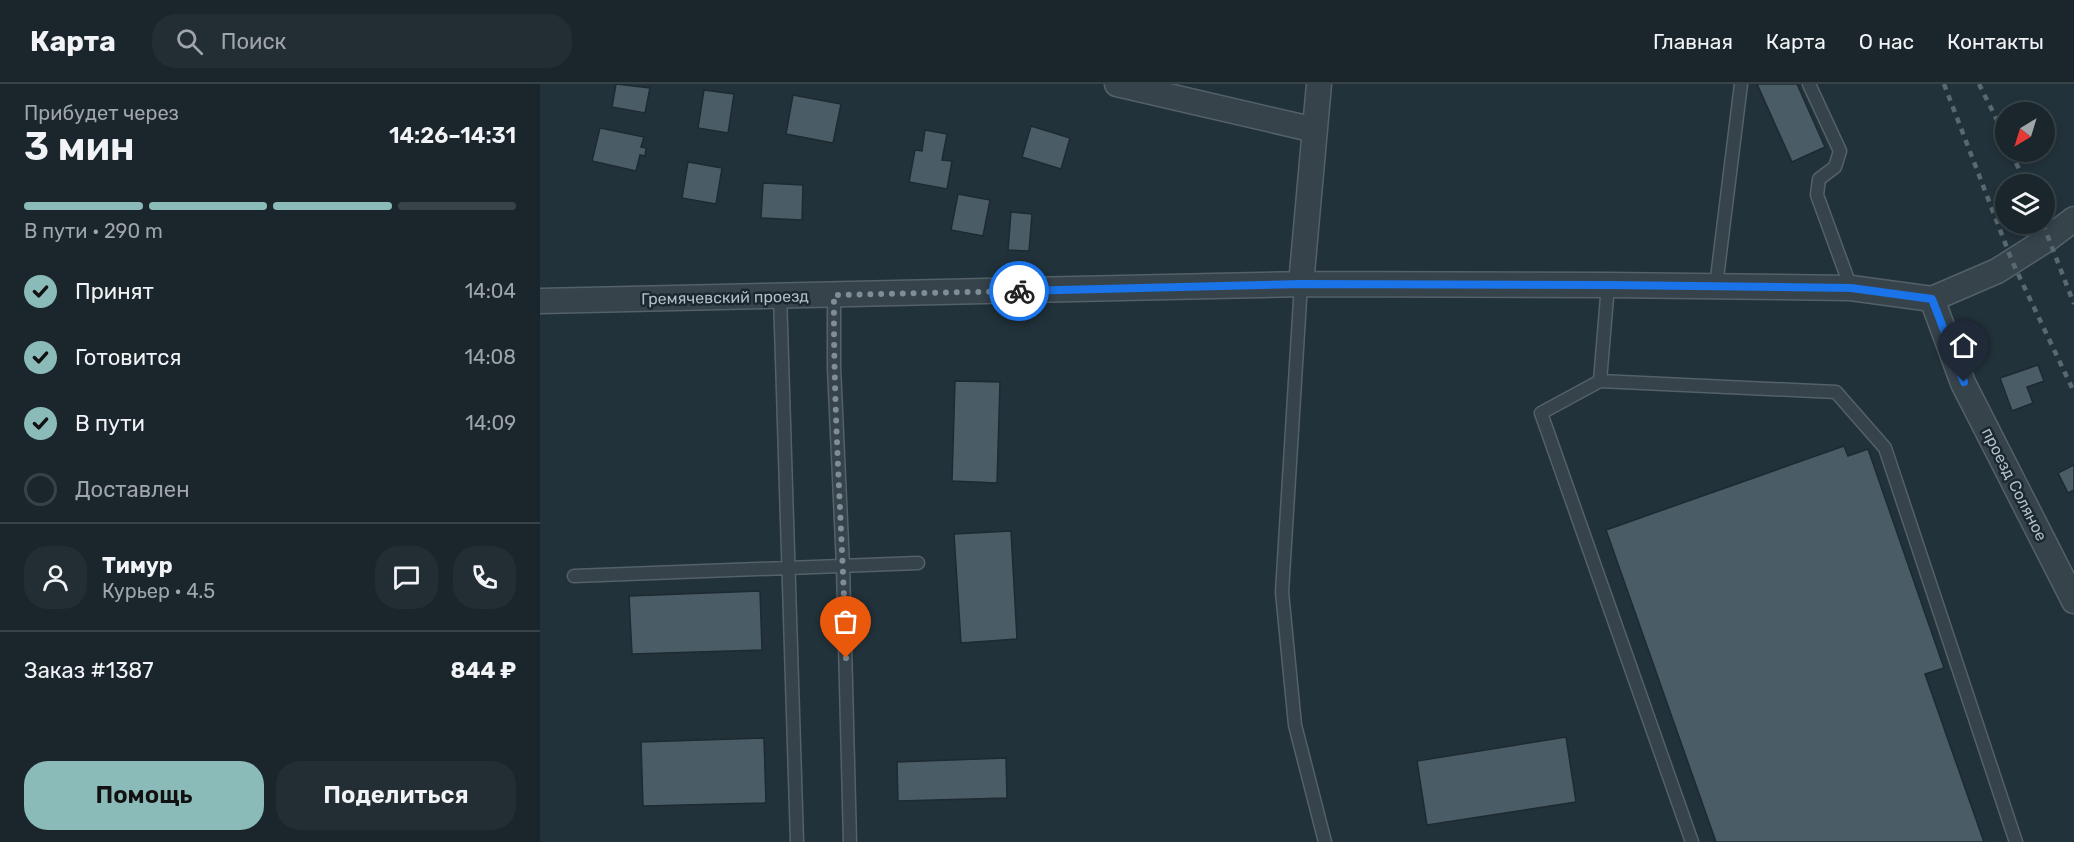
<!DOCTYPE html>
<html lang="ru">
<head>
<meta charset="utf-8">
<style>
  :root { --surface:#1a262c; --page:#232e34; --text:#f1f3f6; --muted:#9fa5a9; --line:#384348; --accent:#8bbbb9 }
  body { margin:0; font-family:Rubik,sans-serif; background:var(--page); color:var(--text); height:100vh; display:flex; flex-direction:column; font-size:22px; white-space:nowrap }
  * { box-sizing:border-box; margin:0 }
  p { font-size:20px; color:var(--muted) }
  .icon { flex:none; width:33px; height:33px; fill:none; stroke:currentColor; stroke-width:2; stroke-linecap:round; stroke-linejoin:round }
  .map { position:relative; flex:1; overflow:hidden }
  .panel { display:flex; flex-direction:column; background:var(--surface); width:540px }
  .panel>* { flex:none }
  .needle { width:39px; rotate:218deg }
  .tools { position:absolute; left:1455px; top:18px; display:grid; gap:12px }
  .tools a { display:grid; place-items:center; width:60px; height:60px; border-radius:50%; background:var(--surface); box-shadow:0 3px 9px #0003,0 0 0 2px var(--line); font-size:30px }
  .pin { position:absolute; display:grid; place-items:center; width:51px; height:51px; color:#fff; margin:-62px -26px; border-radius:50% 50% 50% 0; rotate:-45deg; box-shadow:0 0 6px #0007 }
  .pin .icon { rotate:45deg }
  .courier { position:absolute; display:grid; place-items:center; width:60px; height:60px; margin:-30px; border:4px solid #1a73e8; border-radius:50%; background:#fff; color:#222; box-shadow:0 2px 8px #0007 }
  .overview em { font-style:normal; font-weight:600 }
  .overview div { display:flex; flex-direction:column-reverse }
  .overview { display:flex; align-items:center; justify-content:space-between; height:102px; padding:0 24px }
  h1 { font-size:39px; font-weight:600; line-height:45px }
  .bar { display:grid; grid-template-columns:repeat(4,1fr); gap:9px 6px; align-content:center; height:72px; padding:0 24px }
  .bar i { height:8px; border-radius:4px; background:var(--line) }
  .bar .selected { background:var(--accent) }
  .bar p { grid-column:span 4 }
  .line { display:flex; align-items:center; gap:15px; padding:0 24px; border-top:2px solid var(--line) }
  .line div { flex:1 }
  .round { display:grid; place-items:center; flex:none; width:63px; height:63px; border-radius:24px; background:var(--page) }
  ol { padding:0 24px; list-style:none }
  li { display:flex; align-items:center; gap:18px; height:66px }
  li p { margin-inline-start:auto }
  li .icon { padding:6px; border-radius:50%; background:var(--accent); color:#111; stroke-width:4 }
  li:last-child { color:var(--muted) }
  li i { width:33px; height:33px; border:3px solid var(--line); border-radius:50% }
  .action { display:flex; gap:12px; margin-top:auto; padding:12px 24px }
  .action a { flex:1; height:69px; border-radius:24px; background:var(--accent); color:#111; font-size:24px; font-weight:600; line-height:69px; text-align:center }
  .action a+a { background:var(--page); color:var(--text) }
  header { display:flex; align-items:center; gap:36px; box-sizing:border-box; height:84px; padding:0 30px; background:var(--surface); border-bottom:2px solid var(--line) }
  header strong { font-size:28px }
  nav { display:flex; gap:33px; margin-inline-start:auto; font-size:21px }
  .search { width:420px; height:54px; background:var(--page); display:flex; align-items:center; gap:15px; box-sizing:border-box; padding:0 21px; border-radius:24px; color:var(--muted); font-size:22px }
  main { display:flex; flex:1; min-height:0 }
  .map>svg:first-child { display:block }
  .building { fill:#4a5d66; stroke:#1d2a31; stroke-width:1.5 }
  .lines { fill:none; stroke-linecap:round; stroke-linejoin:round }
  .service-casing { stroke:#546168; stroke-width:15 }
  .minor-casing { stroke:#546168; stroke-width:27 }
  .service { stroke:#36434b; stroke-width:12 }
  .minor { stroke:#36434b; stroke-width:24 }
  .rail { stroke:#586972; stroke-width:4.5; stroke-dasharray:6 6; stroke-linecap:butt }
  .done { stroke:#7f8d96; stroke-width:6; stroke-dasharray:0 10.8 }
  .route { stroke:#1a73e8; stroke-width:8 }
  .labels { text-anchor:middle; stroke-width:5; stroke-linejoin:round; paint-order:stroke }
  .street-label { font-size:16px; fill:#b1bec7; stroke:#1b282f }
</style>
</head>
<body>
<header>
<strong>Карта</strong>
<div class="search"><svg class="icon" aria-label="search" viewBox="0 0 24 24"><circle cx="10" cy="10" r="6"/><path d="M15 15l6 6"/></svg>Поиск</div>
<nav><a>Главная</a><a>Карта</a><a>О нас</a><a>Контакты</a></nav>
</header>
<main>
<section class="panel">
<div class="overview"><div><h1>3 мин</h1><p>Прибудет через</p></div><em>14:26–14:31</em></div>
<div class="bar"><i class="selected"></i><i class="selected"></i><i class="selected"></i><i></i><p>В пути · 290 m</p></div>
<ol>
<li><svg class="icon" aria-label="check" viewBox="0 0 24 24"><path d="M5 12l5 5 9-10"/></svg>Принят<p>14:04</p></li>
<li><svg class="icon" aria-label="check" viewBox="0 0 24 24"><path d="M5 12l5 5 9-10"/></svg>Готовится<p>14:08</p></li>
<li><svg class="icon" aria-label="check" viewBox="0 0 24 24"><path d="M5 12l5 5 9-10"/></svg>В пути<p>14:09</p></li>
<li><i></i>Доставлен</li>
</ol>
<div class="line" style="height:108px"><a class="round"><svg class="icon" aria-label="person" viewBox="0 0 24 24"><circle cx="12" cy="8" r="4"/><path d="M4 21q1-7 8-7t8 7"/></svg></a><div><b>Тимур</b><p>Курьер · 4.5</p></div><a class="round"><svg class="icon" aria-label="chat" viewBox="0 0 24 24"><path d="M4 5h16v11H9l-5 4z"/></svg></a><a class="round"><svg class="icon" aria-label="phone" viewBox="0 0 24 24"><path d="M5 4h4l2 5-3 2q2 4 5 5l2-3 5 2v4C11 20 4 13 5 4z"/></svg></a></div>
<div class="line" style="height:78px"><div>Заказ #1387</div><b>844 ₽</b></div>
<div class="action"><a>Помощь</a><a>Поделиться</a></div>
</section>
<div class="map">
<svg width="1534" height="758" viewBox="0 0 1534 758">
  <rect width="100%" height="100%" fill="#22323a"/>
  <path class="building" d="M76,0L110,4L105,29L72,23Z
    M1217,0H1257L1285,63L1252,78Z
    M164,6L194,10L188,49L158,44Z
    M253,11L301,20L293,59L246,50Z
    M491,42L530,54L521,85L482,73Z
    M60,44L104,53L101,63L106,64L105,72L100,71L96,87L52,77Z
    M385,46L407,50L402,76L412,77L407,105L369,98L375,66L382,67Z
    M148,78L182,84L176,120L142,114Z
    M223,99L263,101L262,136L221,134Z
    M418,110L450,116L443,152L411,146Z
    M471,128L492,130L489,167L468,166Z
    M1498,281L1504,297L1487,303L1493,319L1472,327L1460,294Z
    M415,297L460,298L457,399L412,397Z
    M1304,362L1308,372L1328,365L1404,584L1385,590L1444,758H1176L1066,446Z
    M1534,381V406L1528,409L1518,389Z
    M471,447L477,555L421,559L414,450Z
    M220,507L222,566L92,570L89,512Z
    M1026,653L1036,718L887,741L877,677Z
    M224,654L226,719L103,722L101,658Z
    M466,674L467,714L358,717L357,678Z"/>
  <g class="lines">
    <defs>
      <path id="service" d="M1269,0L1300,67L1295,83L1279,95L1277,111L1311,204
        M761,200L742,508L755,641L785,758
        M1068,201L1060,297L1001,329L1152,758
        M1176,202L1201,0
        M240,211L257,758
        M294,211V283L303,482L310,758
        M1060,297L1296,308L1345,364L1476,758
        M34,492L378,479"/>
      <path id="minor" d="M577,0L775,46
        M761,200L779,0
        M1392,215L1423,299L1534,517
        M0,217L761,200L1068,201L1311,204L1392,215L1457,187L1509,154L1534,135"/>
    </defs>
    <use href="#service" class="service-casing"/>
    <use href="#minor" class="minor-casing"/>
    <use href="#service" class="service"/>
    <use href="#minor" class="minor"/>
    <path class="rail" d="M1404,0L1472,177L1534,308
      M1439,0L1466,54
      M1471,68L1486,100
      M1503,140L1534,220"/>
  </g>
  <g class="lines">
    <path class="done" d="M306,574C303,453 293,332 294,211L479,207"/>
    <path class="route" d="M479,207L761,200L1068,201L1311,204L1392,215L1424,298"/>
  </g>
  <g class="labels">
    <g class="street-label">
      <text transform="translate(185 213) rotate(-1)" y="6">Гремячевский проезд</text>
      <text transform="translate(1475 400) rotate(63)" y="6">проезд Соляное</text>
    </g>
  </g>
</svg>
<div class="tools">
<a><svg class="needle" viewBox="-14 -14 28 28"><path d="M0-13l5 13h-10z" fill="#e53935"/><path d="M0 13l5-13h-10z" fill="#9fa5a9"/></svg></a>
<a><svg class="icon" aria-label="layers" viewBox="0 0 24 24"><path d="M12 4l9 5-9 5-9-5zM3 14l9 5 9-5"/></svg></a>
</div>
<div class="pin" style="left:306px;top:574px;background:#ea580c"><svg class="icon" aria-label="bag" viewBox="0 0 24 24"><path d="M5 8h14l-1 12H6zM9 8a3 3 0 0 1 6 0"/></svg></div>
<div class="pin" style="left:1424px;top:298px;background:#1f2937"><svg class="icon" aria-label="home" viewBox="0 0 24 24"><path d="M3 11l9-7 9 7M6 9v11h12V9"/></svg></div>
<div class="courier" style="left:479px;top:207px"><svg class="icon" aria-label="bike" viewBox="0 0 24 24"><circle cx="6" cy="16" r="4"/><circle cx="18" cy="16" r="4"/><path d="M6 16l4-8h5l3 8M10 8l3 8H6M13 5h3"/></svg></div>
</div>
</main>
</body>
</html>
